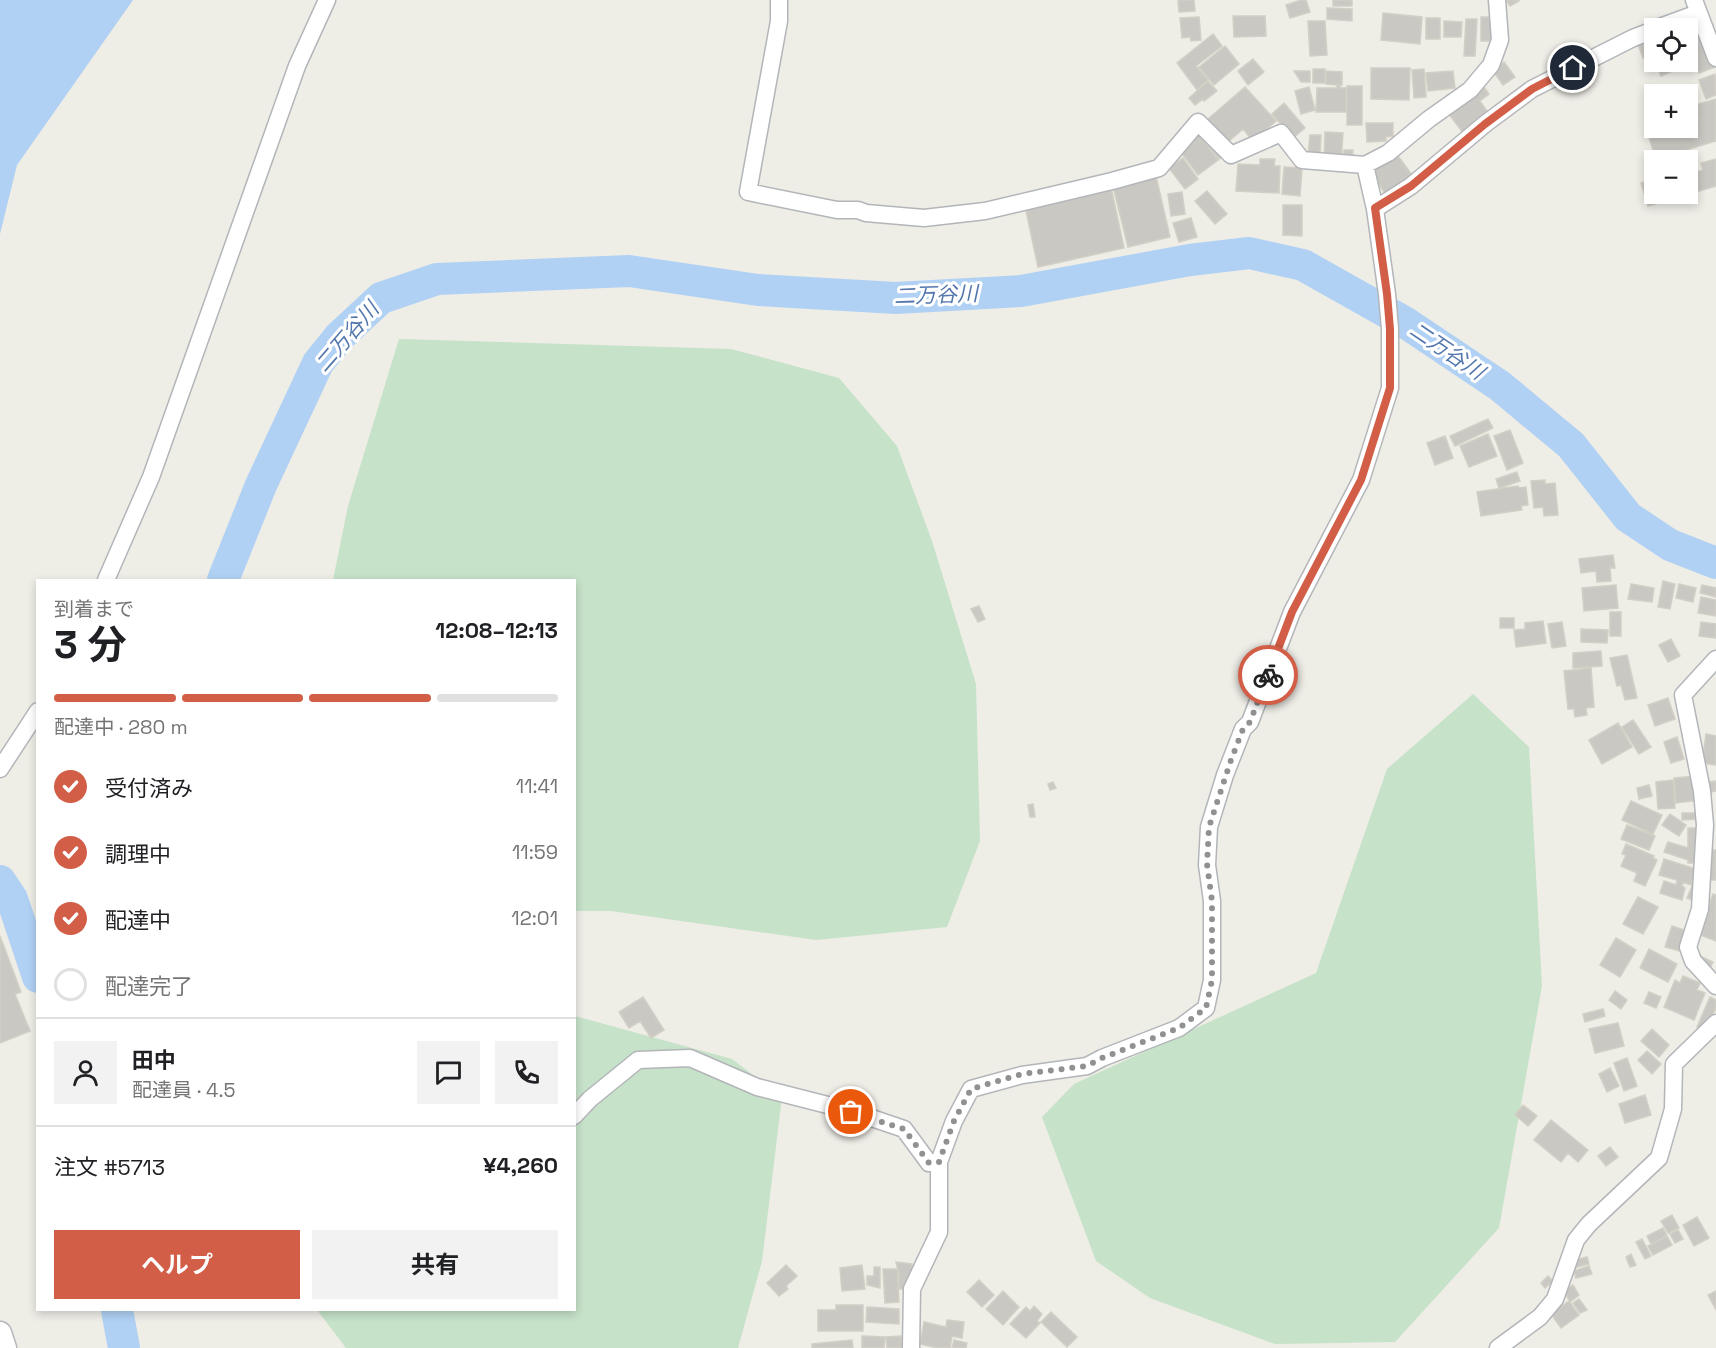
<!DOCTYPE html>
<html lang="ja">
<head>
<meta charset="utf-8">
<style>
  :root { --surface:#fff; --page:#f2f2f2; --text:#202124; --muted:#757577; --line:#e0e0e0; --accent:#d35e47 }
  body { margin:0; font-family:"Space Grotesk","Noto Sans JP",sans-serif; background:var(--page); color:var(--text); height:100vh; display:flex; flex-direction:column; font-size:22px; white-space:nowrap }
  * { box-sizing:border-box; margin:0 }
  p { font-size:20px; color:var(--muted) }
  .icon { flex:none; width:33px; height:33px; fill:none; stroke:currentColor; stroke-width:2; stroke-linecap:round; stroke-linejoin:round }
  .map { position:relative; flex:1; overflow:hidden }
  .sheet { position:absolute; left:36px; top:579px; width:540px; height:732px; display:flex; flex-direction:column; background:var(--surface); border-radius:0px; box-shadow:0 3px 9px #0003 }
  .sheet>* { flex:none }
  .controls { position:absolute; left:1644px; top:18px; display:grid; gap:12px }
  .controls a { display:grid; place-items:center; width:54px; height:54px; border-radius:0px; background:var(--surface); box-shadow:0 3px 9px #0003; font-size:30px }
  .pin { position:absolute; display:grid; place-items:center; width:51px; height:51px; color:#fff; margin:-26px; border:3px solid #fff; border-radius:50%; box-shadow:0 2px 6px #0007 }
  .courier { position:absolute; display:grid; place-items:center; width:60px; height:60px; margin:-30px; border:4px solid #d35e47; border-radius:50%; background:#fff; color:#222; box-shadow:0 2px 8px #0007 }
  .summary em { font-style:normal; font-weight:700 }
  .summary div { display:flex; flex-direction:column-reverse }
  .summary { display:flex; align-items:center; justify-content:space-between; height:102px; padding:0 18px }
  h1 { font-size:39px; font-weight:700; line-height:45px }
  .bar { display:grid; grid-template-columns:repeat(4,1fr); gap:9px 6px; align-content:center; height:72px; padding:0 18px }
  .bar i { height:8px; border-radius:4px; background:var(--line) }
  .bar .on { background:var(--accent) }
  .bar p { grid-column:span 4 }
  .line { display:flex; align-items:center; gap:15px; padding:0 18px; border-top:2px solid var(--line) }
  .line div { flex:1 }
  .round { display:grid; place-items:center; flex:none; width:63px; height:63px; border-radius:0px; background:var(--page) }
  ol { padding:0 18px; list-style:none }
  li { display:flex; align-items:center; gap:18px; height:66px }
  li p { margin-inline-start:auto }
  li .icon { padding:6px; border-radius:50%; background:var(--accent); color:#fff; stroke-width:4 }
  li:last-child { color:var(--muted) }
  li i { width:33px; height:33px; border:3px solid var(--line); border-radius:50% }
  .button { display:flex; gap:12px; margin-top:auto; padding:12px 18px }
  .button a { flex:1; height:69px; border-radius:0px; background:var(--accent); color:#fff; font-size:24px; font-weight:700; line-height:69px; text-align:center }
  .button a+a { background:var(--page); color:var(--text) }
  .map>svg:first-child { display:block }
  .green { fill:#c6e2c9 }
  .water { fill:#b0d1f4 }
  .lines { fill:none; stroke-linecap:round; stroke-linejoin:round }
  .river { stroke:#b0d1f4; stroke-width:32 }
  .building { fill:#cac8c3; stroke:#d2cfc5; stroke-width:1.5 }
  .street-casing { stroke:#b3b5b9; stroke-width:19 }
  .secondary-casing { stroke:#b5b7bc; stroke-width:25 }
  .street { stroke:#fff; stroke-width:16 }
  .secondary { stroke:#fff; stroke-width:22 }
  .done { stroke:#909192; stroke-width:6; stroke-dasharray:0 10.8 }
  .route { stroke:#d35e47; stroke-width:8 }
  .labels { text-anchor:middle; stroke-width:6; stroke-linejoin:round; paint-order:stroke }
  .water-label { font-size:21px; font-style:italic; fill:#5377ad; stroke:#fff }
</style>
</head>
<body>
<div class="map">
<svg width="1716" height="1348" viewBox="0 0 1716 1348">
  <rect width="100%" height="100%" fill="#eeede6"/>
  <path class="green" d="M399,339L731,349L839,378L897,446L932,541L976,684L980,841L947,927L816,940L611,911H575L574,580H333L348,506Z
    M1473,694L1529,747L1542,986L1499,1228L1395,1342L1275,1344L1150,1298L1096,1261L1042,1117L1074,1084L1316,973L1387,769Z
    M575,1016L732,1059L782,1097L762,1261L738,1348H346L317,1310H574Z"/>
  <path class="water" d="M0,0H133L17,165L0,234Z"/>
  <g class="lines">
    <path class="river" d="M223,580L261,485L318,363L339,337L381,298L437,279L629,271L758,290L896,298L1021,291L1190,260L1249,253L1303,265L1406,323L1500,386L1571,445L1628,517L1670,545L1716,563
      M0,881L12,899L38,977
      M117,1310L124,1348"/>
  </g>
  <path class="building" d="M1178,0H1194L1195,11L1179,12Z
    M1301,0H1306L1310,12L1290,18L1286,5Z
    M1333,0H1352V6H1333Z
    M1506,0H1519V1L1510,6Z
    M1327,8L1352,9V21L1327,19Z
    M1383,13L1422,17L1420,44L1381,40Z
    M1233,16H1265L1266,36L1234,37Z
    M1199,17L1201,40L1191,41L1190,37L1182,38L1180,18Z
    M1481,17H1495V41H1481Z
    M1426,18H1440V39H1426Z
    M1466,19H1477L1475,56H1464Z
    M1308,21H1325L1327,55L1310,56Z
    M1444,21L1462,22L1461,37H1444Z
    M1213,34L1222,46L1196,66L1208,80L1197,90L1177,63Z
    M1654,35V53L1643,58L1637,42Z
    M1703,35L1715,67L1699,73L1688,41Z
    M1225,46L1239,64L1214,85L1199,67Z
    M1688,58L1690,64L1661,76L1655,62H1688Z
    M1253,59L1264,72L1248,85L1238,71Z
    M1504,62L1515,77L1503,85L1493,71Z
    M1371,68H1410L1409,100L1371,99Z
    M1313,69H1325V83H1313Z
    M1424,69L1426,97L1414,98L1412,70Z
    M1294,71H1310V82H1301Z
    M1326,71L1342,72V85H1340V88H1346V112H1316L1317,88H1337V85L1326,84Z
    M1453,71L1455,88L1428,91L1426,73Z
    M1715,74L1716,95L1706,99L1699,80Z
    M1208,81L1217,91L1204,101L1203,99L1195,105L1189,98Z
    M1482,84L1489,94L1480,101L1489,114L1463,133L1446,110Z
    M1347,86H1362V125H1347Z
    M1245,87L1276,121L1253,141L1243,129L1228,142L1208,119Z
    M1309,87L1315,110L1301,114L1295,91Z
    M1716,99V141L1672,154L1674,160H1656L1648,134L1671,128H1688V123L1699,119L1695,105Z
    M1284,103L1305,128L1293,138L1272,114Z
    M1366,123H1393V136L1386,137V141L1367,142Z
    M1325,132L1343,133L1341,162L1324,161Z
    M1198,133L1218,160L1198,175L1181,152Z
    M1310,135H1321L1320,156L1308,155Z
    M1213,140L1224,155L1219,159L1208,144Z
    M1344,150H1353L1352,164L1343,163Z
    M1396,153L1415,179L1388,198L1370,171Z
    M1183,158L1198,179L1185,189L1169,168Z
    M1260,159H1275L1274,166H1280L1279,193L1236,191L1238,164L1260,165Z
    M1716,159V186L1648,206L1641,183L1654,179V194H1688V175L1703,170L1701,163Z
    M1284,167L1302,168L1300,196L1282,194Z
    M1156,176L1170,237L1128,247L1113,186Z
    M1111,187L1124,248L1038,267L1025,206Z
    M1207,191L1227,214L1215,224L1195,201Z
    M1182,192L1185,214L1171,216L1168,194Z
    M1283,205H1302V236L1283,235Z
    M1191,218L1197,237L1179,242L1173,223Z
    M1488,419L1493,428L1455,446L1450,436Z
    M1510,430L1523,463L1507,470L1494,436Z
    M1488,434L1497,456L1469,467L1460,446Z
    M1445,436L1453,458L1435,465L1427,443Z
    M1517,472L1520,481L1499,488L1496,479Z
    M1545,480V484L1555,483L1558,515L1544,516L1543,507L1534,508L1531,481Z
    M1518,486L1519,488L1526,487L1528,505L1521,506L1522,510L1481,516L1477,492Z
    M1613,555L1615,568H1610L1611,581L1597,582L1596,571L1581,573L1579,559Z
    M1663,581L1675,584L1670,609L1658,607Z
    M1631,584L1654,588L1652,602L1628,599Z
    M1679,584L1696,588L1693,602L1676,598Z
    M1616,585L1618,608L1584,611L1582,588Z
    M1702,585L1716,588V597L1700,593Z
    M1701,597L1716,600V616L1698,613Z
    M979,606L985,619L978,622L971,609Z
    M1610,612H1621V636H1610Z
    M1500,618H1514V628H1500Z
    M1543,621L1546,643L1516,647L1514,630L1525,629V623Z
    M1562,622L1566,646L1552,648L1548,624Z
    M1701,622L1716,624V638L1699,636Z
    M1581,629L1608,630L1607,643L1581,642Z
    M1671,639L1680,656L1668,662L1659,645Z
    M1601,651L1602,666L1573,668V653Z
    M1627,655L1637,698L1625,700L1621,685L1617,686L1610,658Z
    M1591,668L1594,707L1586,708L1587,715L1575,717L1574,709H1568L1564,671Z
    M1668,698L1675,719L1655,726L1648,705Z
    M1633,720L1651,747L1639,754L1622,727Z
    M1618,723L1632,747L1602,764L1589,740Z
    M1706,734L1716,736V765L1702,763Z
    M1677,737L1684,759L1671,763L1664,742Z
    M1697,776L1700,800L1676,803L1674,778Z
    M1673,780L1675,808L1658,809L1656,782Z
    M1716,781V791L1711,792L1709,782Z
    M1053,782L1056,788L1050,790L1048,784Z
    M1649,785L1652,796L1639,799L1637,788Z
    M1631,801L1662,815L1653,834L1622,820Z
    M1033,804L1035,817H1030L1028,805Z
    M1682,813H1699L1700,819L1682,820Z
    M1670,814L1686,825L1679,836L1662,825Z
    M1627,825L1655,836L1649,850L1621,839Z
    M1688,828H1699V863H1688V860L1664,852L1668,842L1688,848Z
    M1626,844L1654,856L1653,858L1657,860L1645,886L1634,881L1637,873L1621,866L1626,855L1622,854Z
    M1705,850H1716V880H1705Z
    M1664,859L1696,869L1691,885L1683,882L1682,886L1685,888L1682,900L1660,893L1664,881L1676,885L1677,880L1659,875Z
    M1692,886L1699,889L1695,901L1687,898Z
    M1713,894L1716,895V941L1698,934Z
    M1638,897L1658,907L1643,934L1623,924Z
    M1672,926L1687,931L1680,951L1665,947Z
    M0,936L21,992L15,994L30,1031L0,1043Z
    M1616,938L1636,950L1620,977L1600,965Z
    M1649,949L1677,964L1668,982L1640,968Z
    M1700,956L1713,962L1710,968L1697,962Z
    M1683,976L1700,983L1697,990L1705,993L1694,1020L1664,1007L1675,980L1680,983Z
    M1615,991L1627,1000L1621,1009L1609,1000Z
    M1649,992L1661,997L1656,1008L1644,1003Z
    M643,997L664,1030L651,1038L640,1021L629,1028L619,1012Z
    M1710,997L1716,1000V1008L1706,1031L1697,1027Z
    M1603,1009L1605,1016L1585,1022L1583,1014Z
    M1618,1023L1624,1046L1595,1053L1589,1029Z
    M1652,1029L1669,1045L1659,1057L1641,1041Z
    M1647,1051L1661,1064L1652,1074L1638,1060Z
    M1627,1058L1637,1086L1624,1091L1614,1063Z
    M1610,1068L1619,1086L1607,1092L1599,1074Z
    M1645,1095L1651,1115L1625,1123L1619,1104Z
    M1523,1105L1537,1116L1528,1126L1515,1115Z
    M1551,1120L1588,1150L1578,1162L1568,1153L1561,1162L1534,1140Z
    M1610,1147L1618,1157L1606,1166L1598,1156Z
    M1672,1215L1679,1228L1668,1233L1661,1221Z
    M1697,1217L1709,1238L1694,1246L1683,1225Z
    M1663,1228L1667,1236L1651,1244L1647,1236Z
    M1678,1230L1683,1239L1675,1243L1670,1234Z
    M1667,1236L1672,1245L1653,1255L1648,1246Z
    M1642,1239L1651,1256L1645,1259L1636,1242Z
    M1631,1254L1636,1265L1630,1267L1626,1257Z
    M1587,1257L1589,1264L1573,1268L1571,1261Z
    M896,1262L912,1264L910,1289H899V1274Z
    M786,1265L797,1276L786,1286L788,1289L779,1296L767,1283Z
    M862,1265L865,1289L842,1291L840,1268Z
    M1589,1266L1592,1274L1576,1278L1574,1271Z
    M874,1267H880V1288L867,1285V1276H874Z
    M883,1269H897L899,1302L885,1303Z
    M1548,1276L1553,1281L1545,1288L1541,1283Z
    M979,1280L994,1295L982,1307L967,1292Z
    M1573,1285L1579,1295L1570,1302L1564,1291Z
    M1003,1291L1019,1307L1003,1325L986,1309Z
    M1716,1291V1310L1708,1295Z
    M1579,1299L1587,1310L1580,1313L1573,1303Z
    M1569,1301L1579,1315L1561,1328L1551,1314Z
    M836,1305H863V1331H818V1310H836Z
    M1034,1306L1042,1314L1037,1321L1040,1323L1026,1338L1010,1324L1026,1307L1030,1311Z
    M867,1307L899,1309V1324L866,1322Z
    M1051,1312L1077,1337L1067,1347L1041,1322Z
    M947,1320L964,1322L962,1338L952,1336L950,1348H937L920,1344L924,1322L946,1327Z
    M862,1336L885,1337L884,1348H862Z
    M901,1336L902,1348H887L886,1337Z
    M852,1340L853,1348H812V1344Z
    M954,1340L967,1343L966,1348H952Z"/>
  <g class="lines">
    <defs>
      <path id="street" d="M779,0V21L748,192L837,210H858L866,213L924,218L985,211L1112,181L1159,168L1198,122L1231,155L1281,133L1302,160L1365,165L1388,153L1429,119L1470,90L1491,65L1500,40L1497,0
        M1694,0L1716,58
        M1657,28L1698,13
        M1375,209L1411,186L1485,124L1532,89L1633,38L1654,30
        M106,580L151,477L297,66L327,0
        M1716,659L1683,695L1702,791L1705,825L1700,909L1688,947L1693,961L1716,986
        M0,769L38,711
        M574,1116L590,1099L638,1060L690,1058L757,1087L851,1111L904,1129L929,1163L939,1162
        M911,1348L912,1289L939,1232V1162L954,1121L971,1089L1022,1075L1087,1066L1102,1058L1179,1028L1206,1008L1212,980V901L1207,865L1209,827L1225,775L1243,729L1250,722L1292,612L1361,480L1390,388V329L1387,294L1375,209L1365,165
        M1498,1348L1540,1317L1555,1299L1576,1240L1589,1224L1659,1158L1673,1109L1674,1064L1716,1023"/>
      <path id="secondary" d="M0,1333L5,1348"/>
    </defs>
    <use href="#street" class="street-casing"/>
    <use href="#secondary" class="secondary-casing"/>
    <use href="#street" class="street"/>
    <use href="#secondary" class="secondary"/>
  </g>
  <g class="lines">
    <path class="done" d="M851,1112L904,1129L929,1163L939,1162L954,1121L971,1089L1022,1074L1087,1066L1102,1058L1179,1028L1206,1008L1212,980V901L1207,864L1209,827L1231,760L1243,729L1250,722L1268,675"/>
    <path class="route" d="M1268,675L1292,612L1361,480L1390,388V329L1387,294L1375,208L1411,186L1485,124L1532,89L1573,68"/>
  </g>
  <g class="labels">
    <g class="water-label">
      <text transform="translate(936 295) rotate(-2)" y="7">二万谷川</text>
      <text transform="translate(347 337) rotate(-49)" y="7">二万谷川</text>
      <text transform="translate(1447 351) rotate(34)" y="7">二万谷川</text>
    </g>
  </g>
</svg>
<div class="controls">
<a><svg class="icon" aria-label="locate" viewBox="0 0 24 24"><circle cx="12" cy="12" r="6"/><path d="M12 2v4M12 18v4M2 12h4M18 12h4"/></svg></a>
<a>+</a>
<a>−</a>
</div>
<div class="pin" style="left:851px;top:1112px;background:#ea580c"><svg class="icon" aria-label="bag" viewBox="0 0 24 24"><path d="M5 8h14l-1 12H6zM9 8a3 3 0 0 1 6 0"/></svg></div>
<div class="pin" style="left:1573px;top:68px;background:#1f2937"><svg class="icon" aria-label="home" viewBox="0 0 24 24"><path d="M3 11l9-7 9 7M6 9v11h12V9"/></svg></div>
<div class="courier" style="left:1268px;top:675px"><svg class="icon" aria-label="bike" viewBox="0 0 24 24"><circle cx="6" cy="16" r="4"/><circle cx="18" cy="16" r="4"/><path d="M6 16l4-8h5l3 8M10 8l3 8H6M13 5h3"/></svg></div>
<section class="sheet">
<div class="summary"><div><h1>3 分</h1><p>到着まで</p></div><em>12:08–12:13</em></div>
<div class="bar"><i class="on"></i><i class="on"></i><i class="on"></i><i></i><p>配達中 · 280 m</p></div>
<ol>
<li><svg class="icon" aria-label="check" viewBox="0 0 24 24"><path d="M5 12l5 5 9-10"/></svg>受付済み<p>11:41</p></li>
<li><svg class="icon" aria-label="check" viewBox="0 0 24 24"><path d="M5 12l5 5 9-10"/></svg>調理中<p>11:59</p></li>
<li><svg class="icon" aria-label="check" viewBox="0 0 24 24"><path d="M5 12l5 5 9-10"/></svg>配達中<p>12:01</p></li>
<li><i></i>配達完了</li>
</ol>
<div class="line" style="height:108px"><a class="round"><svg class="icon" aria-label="person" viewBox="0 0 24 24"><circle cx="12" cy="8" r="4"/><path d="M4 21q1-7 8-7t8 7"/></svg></a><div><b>田中</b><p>配達員 · 4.5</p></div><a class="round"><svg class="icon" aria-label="chat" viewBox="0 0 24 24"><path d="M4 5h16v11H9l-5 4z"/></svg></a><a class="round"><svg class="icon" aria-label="phone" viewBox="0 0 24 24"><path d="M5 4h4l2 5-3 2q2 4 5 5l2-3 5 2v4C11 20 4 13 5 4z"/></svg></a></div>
<div class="line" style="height:78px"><div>注文 #5713</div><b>¥4,260</b></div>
<div class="button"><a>ヘルプ</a><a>共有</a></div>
</section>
</div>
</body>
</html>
